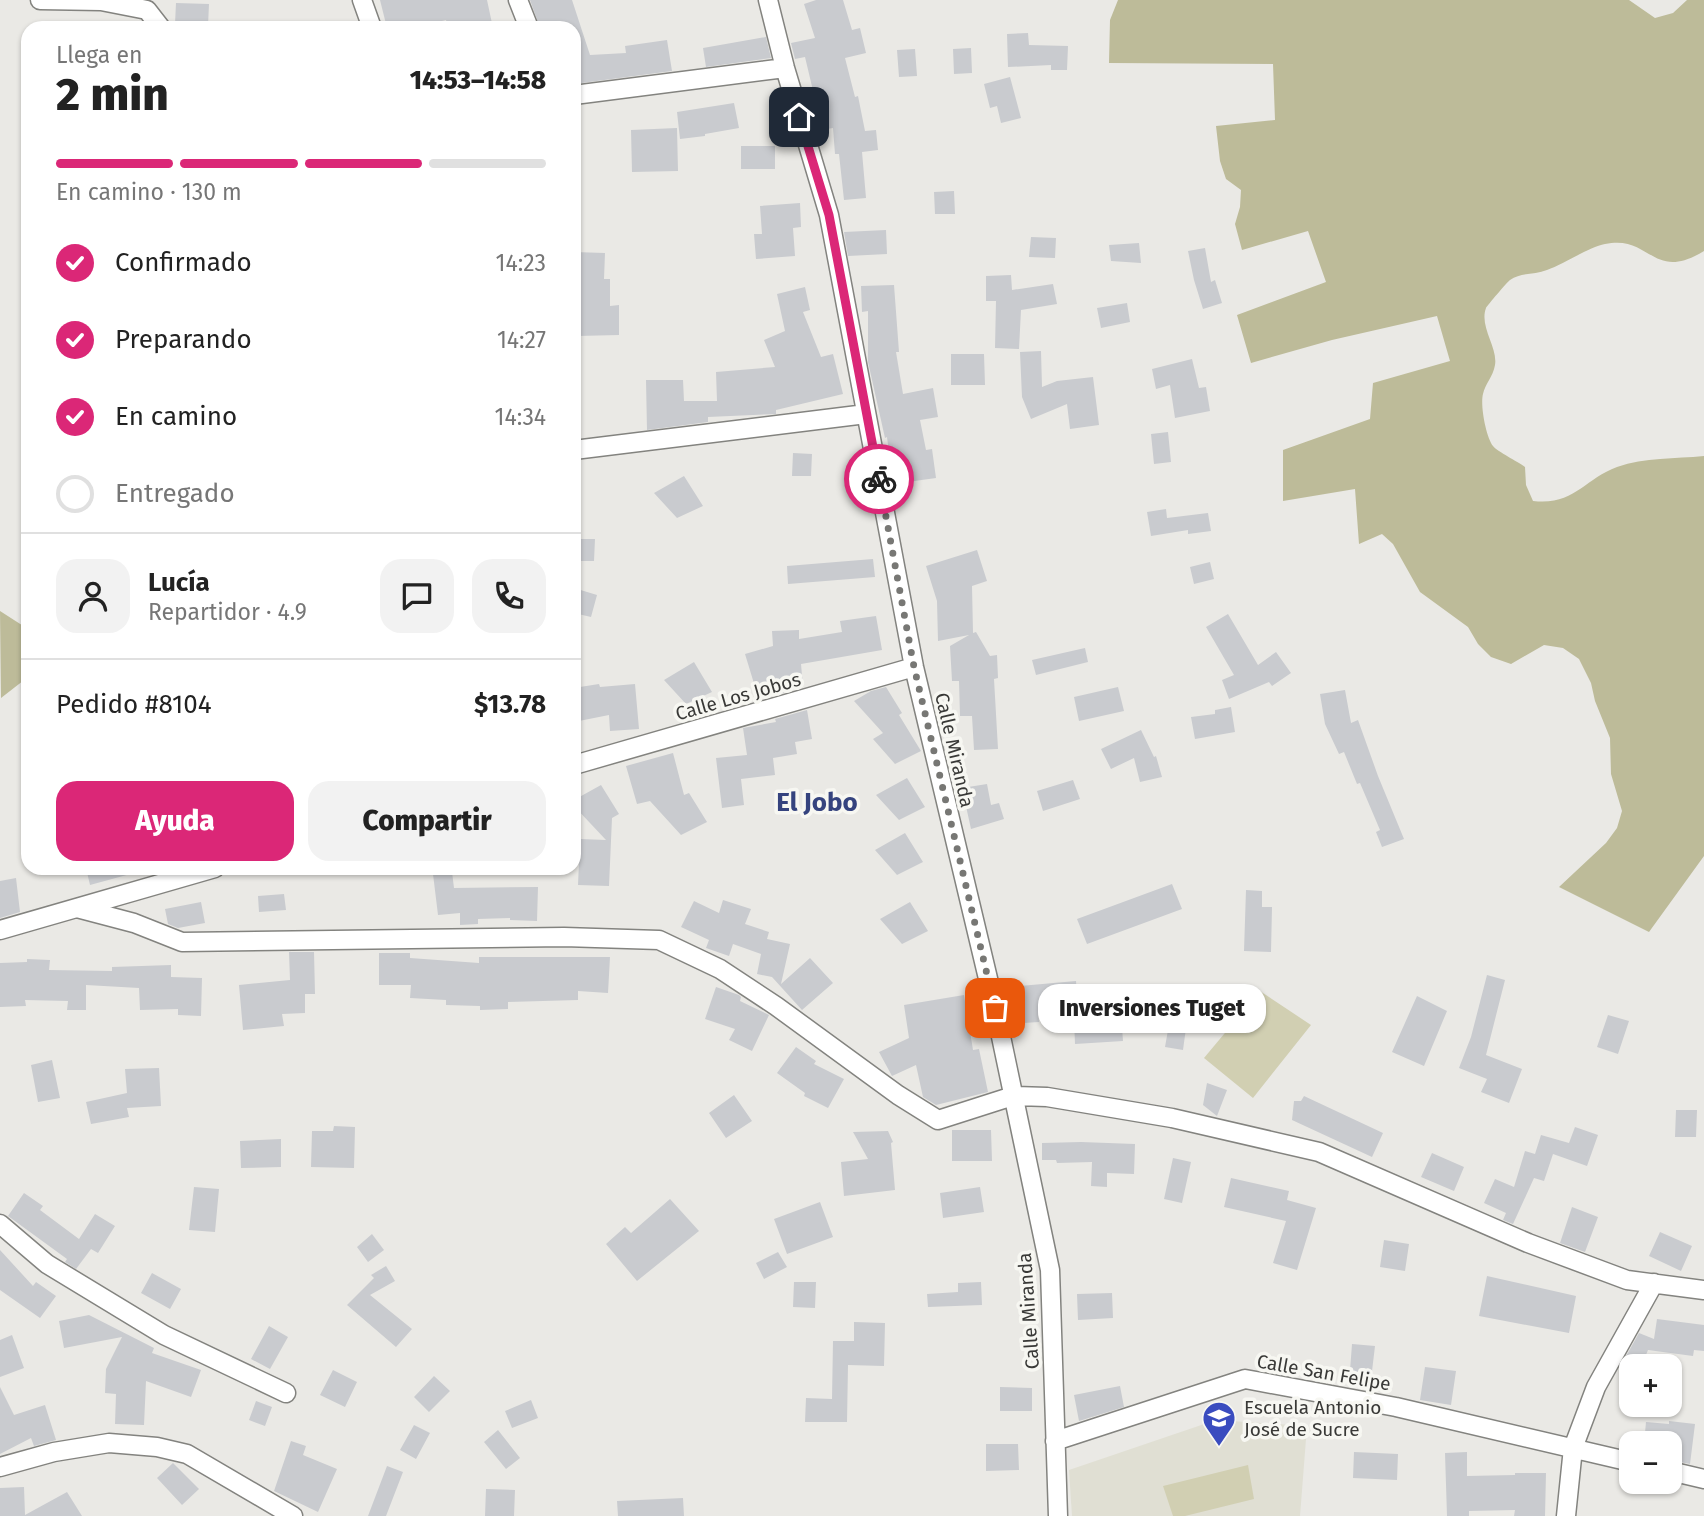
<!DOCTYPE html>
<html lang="es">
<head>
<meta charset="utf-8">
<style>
  :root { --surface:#fff; --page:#f2f2f2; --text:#222; --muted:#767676; --line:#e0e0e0; --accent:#db2777 }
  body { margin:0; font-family:"Fira Sans",sans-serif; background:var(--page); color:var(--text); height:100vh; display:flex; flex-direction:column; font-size:26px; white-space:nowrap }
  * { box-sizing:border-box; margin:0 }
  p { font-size:23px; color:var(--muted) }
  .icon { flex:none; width:38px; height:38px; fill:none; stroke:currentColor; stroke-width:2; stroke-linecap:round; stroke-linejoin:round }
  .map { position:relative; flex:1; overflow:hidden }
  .panel { position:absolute; left:21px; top:21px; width:560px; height:854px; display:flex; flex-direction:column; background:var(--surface); border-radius:21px; box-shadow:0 2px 5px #0004 }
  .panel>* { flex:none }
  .controls { position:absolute; left:1619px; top:1354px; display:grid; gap:14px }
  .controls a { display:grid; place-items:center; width:63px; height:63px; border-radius:14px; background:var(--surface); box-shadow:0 2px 5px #0004; font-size:35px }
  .pin { position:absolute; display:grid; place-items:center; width:60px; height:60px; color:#fff; margin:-30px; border-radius:14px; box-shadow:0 4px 10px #0006 }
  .courier { position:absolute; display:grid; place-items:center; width:70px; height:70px; margin:-35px; border:5px solid #db2777; border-radius:50%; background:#fff; color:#222; box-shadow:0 2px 9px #0007 }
  .bubble { position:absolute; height:49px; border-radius:21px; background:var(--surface); box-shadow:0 2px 5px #0004; font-size:23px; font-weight:800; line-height:49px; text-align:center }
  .summary em { font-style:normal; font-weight:800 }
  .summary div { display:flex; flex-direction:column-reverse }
  .summary { display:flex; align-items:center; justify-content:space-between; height:119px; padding:0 35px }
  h1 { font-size:46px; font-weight:800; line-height:52px }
  .bar { display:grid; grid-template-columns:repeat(4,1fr); gap:10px 7px; align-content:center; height:84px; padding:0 35px }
  .bar i { height:9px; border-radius:5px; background:var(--line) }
  .bar .on { background:var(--accent) }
  .bar p { grid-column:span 4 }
  .line { display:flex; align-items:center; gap:18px; padding:0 35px; border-top:2px solid var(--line) }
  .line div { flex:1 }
  .round { display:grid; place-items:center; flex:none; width:74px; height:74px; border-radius:21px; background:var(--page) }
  ol { padding:0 35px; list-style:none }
  li { display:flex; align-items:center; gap:21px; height:77px }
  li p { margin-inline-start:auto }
  li .icon { padding:7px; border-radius:50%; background:var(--accent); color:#fff; stroke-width:4 }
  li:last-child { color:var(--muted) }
  li i { width:38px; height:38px; border:4px solid var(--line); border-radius:50% }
  .primary-button { display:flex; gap:14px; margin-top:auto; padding:14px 35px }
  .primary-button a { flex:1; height:80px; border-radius:21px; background:var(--accent); color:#fff; font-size:28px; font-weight:800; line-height:80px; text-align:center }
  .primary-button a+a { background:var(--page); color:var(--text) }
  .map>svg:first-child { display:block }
  .built { fill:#e0dfd3 }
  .green { fill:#d1cfb2 }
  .forest { fill:#bdbb99 }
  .building { fill:#c9cbcf }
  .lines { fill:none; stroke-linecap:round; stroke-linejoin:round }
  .street-casing { stroke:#83837f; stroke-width:21 }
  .street { stroke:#fff; stroke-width:18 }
  .done { stroke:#777774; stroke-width:7; stroke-dasharray:0 12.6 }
  .route { stroke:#db2777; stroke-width:9 }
  .labels { text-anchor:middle; stroke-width:7; stroke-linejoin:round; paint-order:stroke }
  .street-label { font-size:19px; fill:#393937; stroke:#f7f7f2 }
  .poi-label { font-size:19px; fill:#393937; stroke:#f7f7f2; text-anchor:start }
  .district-label { font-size:26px; font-weight:bold; fill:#35437e; stroke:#f7f7f2 }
</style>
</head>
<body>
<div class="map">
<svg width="1704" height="1516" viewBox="0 0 1704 1516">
  <rect width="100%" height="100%" fill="#eae9e5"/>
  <path class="built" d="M1216,1420L1307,1426L1300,1516H1072L1069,1470Z"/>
  <path class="green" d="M1260,991L1311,1025L1253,1098L1204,1058Z
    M1248,1465L1254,1499L1185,1516H1173L1163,1486Z"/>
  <path class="forest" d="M1118,0H1629L1655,18L1673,13L1687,0H1704V251C1652,283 1651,234 1605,244C1589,247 1564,264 1547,270C1535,275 1521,272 1510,280C1508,281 1487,306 1486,308C1479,327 1498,347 1495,365C1493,377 1485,384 1483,394C1480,405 1486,437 1493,446C1498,452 1517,461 1525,467L1526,485L1533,501C1574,506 1584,479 1617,467C1645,457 1675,459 1704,456V856L1649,932L1559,887L1606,843L1617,828L1622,811L1611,774L1610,738L1595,701L1591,683L1579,659L1563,648L1544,645L1511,664L1491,657L1478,644L1468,627L1420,592L1393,544L1382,534L1359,544L1355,489L1283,501V450L1370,419L1373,383L1450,361L1437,316L1332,340L1251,363L1237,315L1326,282L1308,231L1242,250L1235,224L1240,207L1241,190L1226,179L1220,161L1216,126L1275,120L1273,64L1109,63L1110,20Z
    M0,611L28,629V677L1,698Z"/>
  <path class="building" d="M380,0H487L493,28H448L446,20L413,28H387Z
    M530,0H572L590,55L626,53L625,46L667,40L672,71L574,84V28H540Z
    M816,0H843L852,30L860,28L866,53L845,58L855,97L858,96L865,131L876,130L878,150L862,152L866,198L844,200L839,154H835L833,128L827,129L820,97L815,99L805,57L795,59L791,43L815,38L804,4Z
    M176,3L209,4L208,26L175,24Z
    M1028,33L1029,45L1068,46L1067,70H1051V65L1008,67L1007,34Z
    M766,37L771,58L706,67L703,48Z
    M971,48L972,73L954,74L953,49Z
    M915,49L917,76L899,77L897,50Z
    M1010,77L1021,118L1001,123L997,106L990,108L984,84Z
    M734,103L739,128L705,134V136L680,139L677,112Z
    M677,128L678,171L632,172L631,130Z
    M741,146H775V169H741Z
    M954,191L955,214H935L934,192Z
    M800,203L801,227L793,228L795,256L756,259L754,234H762L760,206Z
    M886,230L887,254L848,256L844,232Z
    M1031,237L1056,238L1055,258L1029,257Z
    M1139,243L1141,263L1111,261L1109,245Z
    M1205,248L1211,282L1215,280L1222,303L1203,309L1194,280L1188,251Z
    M574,252L605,253L604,279H610V306L619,305V335L577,336V272H574Z
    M1011,275L1012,290L1053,284L1057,304L1021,310L1019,349L995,348L996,301H986V276Z
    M894,285L899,352H896L903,394L933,388L938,417L920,420L926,450L932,449L936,478L893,484L887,437L885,438L868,362V311L862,312L861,286Z
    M805,287L810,310L803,312L821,357L833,354L843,394L776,410V414L708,417V422L647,430L646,380H683L684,401H717L716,372L775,367L764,340L785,331L777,294Z
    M1127,303L1130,322L1101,328L1097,308Z
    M1041,351L1042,387L1057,381L1093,377L1099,425L1070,429L1067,404L1031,419L1022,397L1020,352Z
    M951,354H984L985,385H951Z
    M1192,359L1199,388L1206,387L1210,411L1175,418L1170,385L1156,389L1152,369Z
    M1168,432L1171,462L1154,464L1151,434Z
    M793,453L812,454L811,476H792Z
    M684,476L703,506L677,518L654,493Z
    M1166,509L1167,518L1208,513L1211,531L1188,534V530L1151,536L1147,512Z
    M574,539H595L594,561H574Z
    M977,550L987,581L972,586L973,633L976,632L990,656L997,655L998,678L994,679L998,749L974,750L972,716H960L959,681H952L950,646L969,635L938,641L937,601L926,566Z
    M873,559L875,577L788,584L787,566Z
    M1210,562L1214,579L1194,584L1190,567Z
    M574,588L597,595L591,617L574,613Z
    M1228,614L1258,665L1276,652L1291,673L1272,686L1269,682L1229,699L1222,680L1234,675L1206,627Z
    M876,616L882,650L801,664L803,687L772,696L770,686L756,690L745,654L773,646L772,631L799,630V639L842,632L840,621Z
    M1085,648L1088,662L1036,675L1032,660Z
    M694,662L712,692L686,704L664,680Z
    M599,684L600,687L635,684L639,729L610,731L609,715L574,722V698L581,697L580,687Z
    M886,687L902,713L899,715L921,751L895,764L873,739L883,733L854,701L871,691Z
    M1118,687L1124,711L1079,721L1074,697Z
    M1345,690L1351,723L1358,720L1378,776L1404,839L1382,847L1376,832L1380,830L1360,783L1357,784L1344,752L1339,754L1325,724L1320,694Z
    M1231,707L1235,732L1195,739L1191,717L1215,714V710Z
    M807,710L812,739L795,742L797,754L773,758L775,775L741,779L744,805L722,808L716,758L747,755L743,728L776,722L775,719Z
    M1141,730L1154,757L1156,756L1162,777L1140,782L1134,758L1111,769L1101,749Z
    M673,753L684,795L689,793L707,822L681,835L650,801L637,804L626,766Z
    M907,778L925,807L899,820L876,795Z
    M1073,780L1080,799L1043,811L1037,791Z
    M987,784L991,805L999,803L1004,819L971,829L962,788Z
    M601,785L619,814L612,818L609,886L578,885L580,839L606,840L574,806V800Z
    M905,833L923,862L897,875L875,850Z
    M86,868H134V873L90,885Z
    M452,872L454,888L538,887L537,921L510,920V918L478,919V924L460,925V913L438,915L433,874Z
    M16,878L20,912L0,918V881Z
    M1172,884L1182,909L1087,944L1077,919Z
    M1246,890L1262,891V907H1272L1271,952L1244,951Z
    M284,894L286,910L259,912L258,896Z
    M723,900L751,909L745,924L769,932L767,939L790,944L781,984L810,958L833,983L802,1010L772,977L757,974L761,954L733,944L729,956L706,948L709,940L681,927L694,901L719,913Z
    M201,902L205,923L178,928L168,924L165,909Z
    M910,902L928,931L902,944L880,919Z
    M289,952H314L315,994H305V1013L282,1014L284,1026L243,1030L239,985L290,980Z
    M379,953H410V958L479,963V957H610L608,993L578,991V1000L508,1002V1009L480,1010V1006L446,1005V1000L410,998L411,985H379Z
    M27,959L50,960L49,970L112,971V967L171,965V977L202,978L201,1016L178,1015V1009L140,1010L139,988L86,985V1010H67L68,1001L25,1000L26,1006L0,1007V963L27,962Z
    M1487,975L1505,980L1486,1055L1522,1069L1509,1103L1481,1092L1487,1079L1459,1068L1471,1037Z
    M1076,981L1078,1006L1038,1009L1039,1022L1023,1023L1020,986Z
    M716,987L739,995L741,997L740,1001L769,1015L752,1051L729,1040L735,1029L705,1019Z
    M964,995L973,1050L979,1049L988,1092L936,1105L923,1097L916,1065L892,1076L879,1052L909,1038L904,1005Z
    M1174,996L1190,999L1183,1050L1165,1047Z
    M1417,996L1447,1011L1424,1066L1392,1052Z
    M1121,1015L1123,1041L1075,1044L1074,1018Z
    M1608,1015L1629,1021L1618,1054L1597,1047Z
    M796,1047L816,1061L814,1064L844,1079L828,1108L804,1096L805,1093L777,1073Z
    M52,1060L60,1098L38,1102L31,1065Z
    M159,1068L161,1106L127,1108L129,1117L91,1124L86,1102L127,1093L125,1069Z
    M1207,1083L1227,1090L1217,1116L1203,1105Z
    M734,1095L752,1121L726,1138L709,1113Z
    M1304,1096L1383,1133L1372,1157L1292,1120L1294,1101H1301Z
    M1676,1110H1697L1696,1137H1675Z
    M334,1126L355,1127L354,1168L311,1167L312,1131H333Z
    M1575,1127L1598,1135L1587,1166L1553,1154L1544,1181L1534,1178L1513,1224L1503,1220L1506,1213L1484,1203L1495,1179L1514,1187L1525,1151L1535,1154L1541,1135L1569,1143Z
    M952,1130H991L992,1161H952Z
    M888,1131L893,1142L891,1143L895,1190L844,1196L841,1162L868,1159L853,1132Z
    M281,1139V1167L241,1168L240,1141Z
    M1081,1142L1135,1144L1134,1174L1107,1173V1187L1091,1186L1092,1162L1057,1163L1056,1160H1042V1143Z
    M1432,1153L1464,1167L1454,1191L1421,1177Z
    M1173,1158L1191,1162L1182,1203L1164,1199Z
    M1231,1178L1289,1191L1287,1200L1316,1208L1297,1270L1273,1263L1286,1221L1224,1207Z
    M194,1187L219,1189L215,1232L189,1230Z
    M980,1187L984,1212L943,1218L940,1193Z
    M24,1193L43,1206L40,1210L79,1239L95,1214L115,1226L98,1253L91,1249L76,1269L65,1262L67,1259L8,1216Z
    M670,1199L699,1231L637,1281L606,1244L625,1227L631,1233Z
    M820,1202L833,1237L787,1254L774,1219Z
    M1572,1207L1598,1217L1585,1252L1560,1243Z
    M1660,1232L1692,1246L1681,1271L1649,1256Z
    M372,1234L384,1250L368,1262L357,1247Z
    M1384,1240L1409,1244L1405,1271L1380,1267Z
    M0,1250L33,1286L36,1282L56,1296L40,1318L0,1290Z
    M778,1252L787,1267L764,1279L756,1263Z
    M386,1266L395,1281L370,1295L412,1329L396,1347L347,1305L374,1278L371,1275Z
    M152,1273L181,1289L170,1309L141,1293Z
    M1487,1276L1576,1296L1569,1333L1479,1316Z
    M794,1282H816L815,1308L793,1307Z
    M981,1282L982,1305L928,1307L927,1294L958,1292V1283Z
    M1112,1293L1113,1318L1078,1320L1077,1294Z
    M89,1315L154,1348L152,1353L201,1370L191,1397L146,1381L144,1425L115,1424L116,1394L105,1393L106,1369L122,1337L64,1348L59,1321Z
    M1657,1319L1704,1325V1351L1694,1350L1693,1356L1648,1350L1641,1367H1620L1639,1333L1654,1339Z
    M854,1322L885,1323L884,1366L848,1365L847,1422H805L806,1398L832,1399L833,1341H854Z
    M269,1326L288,1337L270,1369L251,1359Z
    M12,1335L24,1368L0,1377V1340Z
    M1352,1344L1375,1346L1370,1388L1349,1384Z
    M1425,1367L1456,1371L1451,1405L1420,1400Z
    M333,1370L357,1382L345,1407L320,1395Z
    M434,1376L450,1391L429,1412L414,1397Z
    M1120,1386L1124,1407L1079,1421L1074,1395Z
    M0,1387L14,1415L45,1405L56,1440L34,1446L31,1438L0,1454Z
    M1000,1387L1032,1388V1411H1000Z
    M531,1400L538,1418L512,1428L505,1411Z
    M256,1401L272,1407L265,1426L249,1420Z
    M1669,1421L1695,1424L1690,1464L1670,1460V1444H1644L1646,1422L1669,1424Z
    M414,1425L430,1433L416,1459L400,1450Z
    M498,1430L520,1458L506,1469L484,1442Z
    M291,1441L306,1446L303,1455L337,1469L318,1512L274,1491Z
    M986,1444H1018L1019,1470L986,1471Z
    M1354,1452L1398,1454L1397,1480L1353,1478Z
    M1467,1452V1476L1515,1475V1473H1546L1545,1516H1514L1515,1510L1469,1511V1516H1447L1445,1453Z
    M173,1463L199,1489L182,1505L157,1478Z
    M387,1466L403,1472L386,1516H368Z
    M24,1487L25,1515L67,1492L82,1516H0V1488Z
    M486,1489L515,1490L514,1516H485Z
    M683,1498L684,1516H618L617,1501Z"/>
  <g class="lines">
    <defs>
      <path id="street" d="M40,0L101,1L147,10L161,28
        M362,0L372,28
        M518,0L529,28
        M768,0L785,68L829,215L914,667L995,1008L1050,1270L1058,1516
        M574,95L785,68
        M574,450L866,414
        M574,765L914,667
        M77,908L134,923L182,942L564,937L659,940L720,969L776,1006L898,1095L938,1120L1013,1096L1047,1097L1172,1118L1319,1152L1528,1243L1627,1280L1704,1290
        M0,930L215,868
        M0,1224L47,1264L164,1335L286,1393
        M1055,1441L1245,1379L1396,1407L1631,1462
        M0,1467L54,1452L109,1443L157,1447L187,1454L293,1516
        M1670,1471L1704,1479
        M1566,1516L1573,1448L1596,1387L1654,1283"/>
    </defs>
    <use href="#street" class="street-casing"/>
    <use href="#street" class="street"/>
  </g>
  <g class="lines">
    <path class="done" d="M879,479L914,667L995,1008"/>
    <path class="route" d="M799,117L829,215L879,479"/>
  </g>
  <defs>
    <symbol id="school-pin" viewBox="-11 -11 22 30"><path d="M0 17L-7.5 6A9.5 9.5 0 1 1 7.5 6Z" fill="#3a4cbf" stroke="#f7f7f2"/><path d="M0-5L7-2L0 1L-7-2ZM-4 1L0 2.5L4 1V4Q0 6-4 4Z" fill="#fff"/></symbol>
  </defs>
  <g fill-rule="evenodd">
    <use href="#school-pin" x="1200" y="1399" width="38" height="52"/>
  </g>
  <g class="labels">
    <g class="street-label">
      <text transform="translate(738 696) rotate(-16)" y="7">Calle Los Jobos</text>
      <text transform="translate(955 750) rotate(77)" y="7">Calle Miranda</text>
      <text transform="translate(1028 1311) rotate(-94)" y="7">Calle Miranda</text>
      <text transform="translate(1324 1372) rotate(10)" y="7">Calle San Felipe</text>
    </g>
    <g class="poi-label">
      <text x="1244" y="1414">Escuela Antonio<tspan x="1244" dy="22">José de Sucre</tspan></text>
    </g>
    <g class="district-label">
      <text x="817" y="811">El Jobo</text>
    </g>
  </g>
</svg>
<div class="controls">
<a>+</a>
<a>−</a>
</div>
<div class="pin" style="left:995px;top:1008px;background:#ea580c"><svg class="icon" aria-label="bag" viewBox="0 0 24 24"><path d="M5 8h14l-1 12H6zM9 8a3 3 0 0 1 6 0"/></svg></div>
<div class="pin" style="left:799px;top:117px;background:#1f2937"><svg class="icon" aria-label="home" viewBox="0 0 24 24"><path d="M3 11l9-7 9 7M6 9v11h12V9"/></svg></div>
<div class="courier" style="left:879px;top:479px"><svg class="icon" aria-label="bike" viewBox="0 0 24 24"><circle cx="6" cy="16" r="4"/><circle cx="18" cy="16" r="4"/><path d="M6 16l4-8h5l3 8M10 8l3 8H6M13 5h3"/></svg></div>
<div class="bubble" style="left:1038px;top:984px;width:228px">Inversiones Tuget</div>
<section class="panel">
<div class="summary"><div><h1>2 min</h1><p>Llega en</p></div><em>14:53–14:58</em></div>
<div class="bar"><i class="on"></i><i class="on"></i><i class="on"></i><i></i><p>En camino · 130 m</p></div>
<ol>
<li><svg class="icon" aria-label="check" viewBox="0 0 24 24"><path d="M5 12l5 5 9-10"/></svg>Confirmado<p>14:23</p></li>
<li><svg class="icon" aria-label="check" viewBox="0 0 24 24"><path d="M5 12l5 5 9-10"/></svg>Preparando<p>14:27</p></li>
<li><svg class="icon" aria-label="check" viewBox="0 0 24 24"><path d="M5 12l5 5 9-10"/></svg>En camino<p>14:34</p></li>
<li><i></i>Entregado</li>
</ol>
<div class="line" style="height:126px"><a class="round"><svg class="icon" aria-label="person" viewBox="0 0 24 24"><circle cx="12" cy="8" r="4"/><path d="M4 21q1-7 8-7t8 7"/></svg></a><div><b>Lucía</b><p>Repartidor · 4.9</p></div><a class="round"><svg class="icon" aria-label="chat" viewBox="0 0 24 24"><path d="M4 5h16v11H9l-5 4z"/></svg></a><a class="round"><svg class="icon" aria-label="phone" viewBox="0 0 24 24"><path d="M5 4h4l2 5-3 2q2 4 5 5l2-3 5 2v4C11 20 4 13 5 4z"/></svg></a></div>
<div class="line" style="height:91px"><div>Pedido #8104</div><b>$13.78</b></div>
<div class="primary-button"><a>Ayuda</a><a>Compartir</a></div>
</section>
</div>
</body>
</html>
